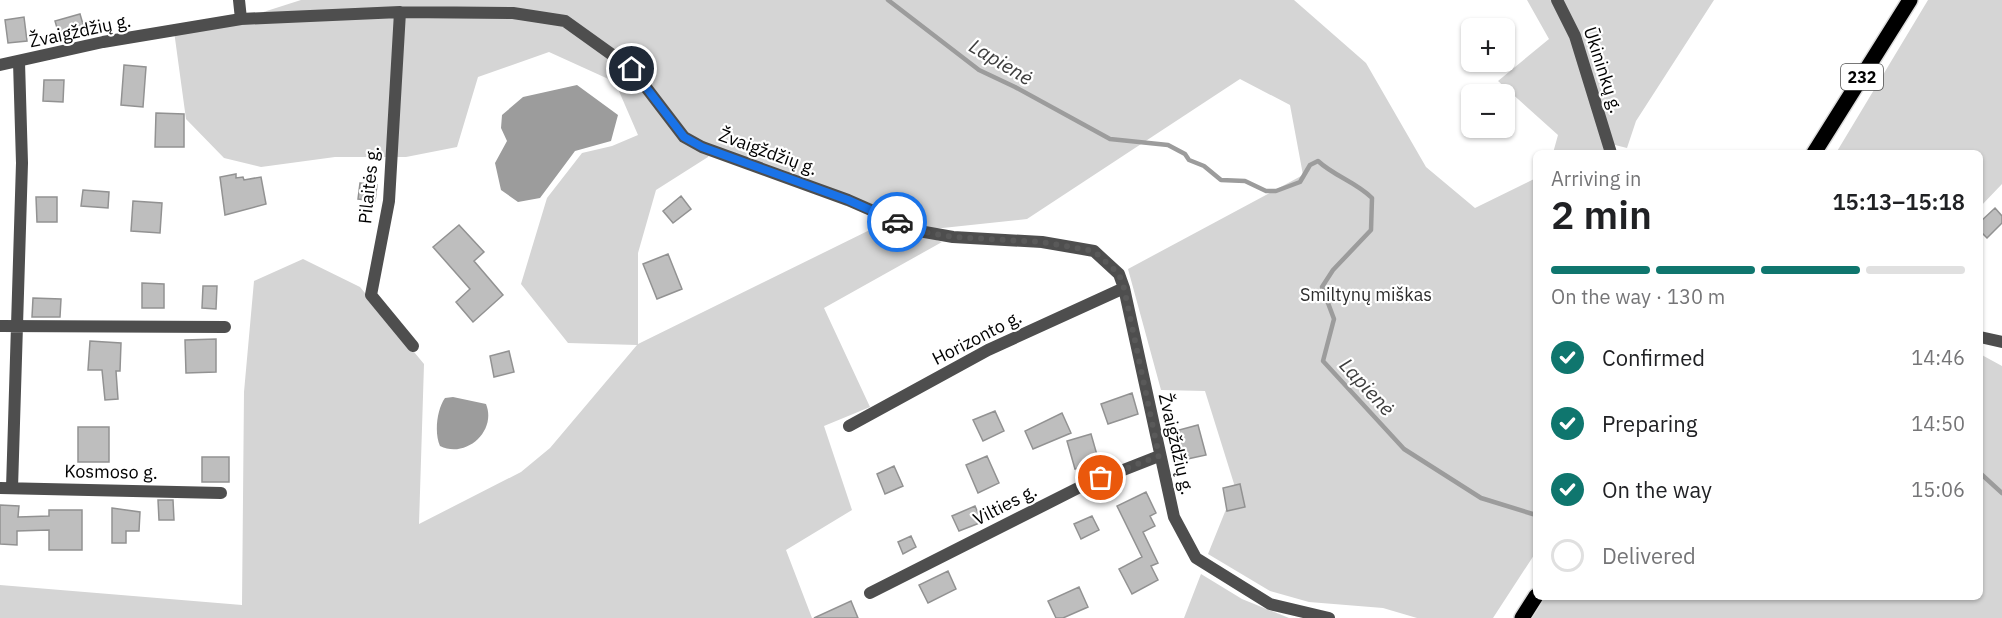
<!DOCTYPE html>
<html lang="en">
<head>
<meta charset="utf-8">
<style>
  :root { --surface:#fff; --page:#f2f2f2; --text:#202124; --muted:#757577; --line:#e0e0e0; --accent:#0f766e }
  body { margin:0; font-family:"IBM Plex Sans",sans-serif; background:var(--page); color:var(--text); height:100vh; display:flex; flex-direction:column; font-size:22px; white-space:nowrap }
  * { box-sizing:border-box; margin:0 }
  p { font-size:20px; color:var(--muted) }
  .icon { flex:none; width:33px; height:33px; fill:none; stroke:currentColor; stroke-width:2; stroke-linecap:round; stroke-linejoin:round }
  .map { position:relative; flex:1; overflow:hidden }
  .sheet { position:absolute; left:1533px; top:150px; width:450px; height:450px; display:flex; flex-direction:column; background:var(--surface); border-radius:9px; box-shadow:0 2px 4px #0004 }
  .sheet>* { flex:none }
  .fabs { position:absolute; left:1461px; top:18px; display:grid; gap:12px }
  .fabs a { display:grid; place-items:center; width:54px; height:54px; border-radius:9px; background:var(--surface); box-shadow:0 2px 4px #0004; font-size:30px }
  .pin { position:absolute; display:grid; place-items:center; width:51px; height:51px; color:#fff; margin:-26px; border:3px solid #fff; border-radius:50%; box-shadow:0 2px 6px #0007 }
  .courier { position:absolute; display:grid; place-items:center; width:60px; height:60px; margin:-30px; border:4px solid #1a73e8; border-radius:50%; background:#fff; color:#222; box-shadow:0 2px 8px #0007 }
  .summary em { font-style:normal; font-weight:600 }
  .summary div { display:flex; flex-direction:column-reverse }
  .summary { display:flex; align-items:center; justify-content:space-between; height:102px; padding:0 18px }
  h1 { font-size:39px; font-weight:600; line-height:45px }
  .bar { display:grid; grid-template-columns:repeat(4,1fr); gap:9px 6px; align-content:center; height:72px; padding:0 18px }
  .bar i { height:8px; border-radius:4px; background:var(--line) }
  .bar .current { background:var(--accent) }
  .bar p { grid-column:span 4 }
  ol { padding:0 18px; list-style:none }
  li { display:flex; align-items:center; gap:18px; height:66px }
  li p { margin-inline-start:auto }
  li .icon { padding:6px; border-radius:50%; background:var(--accent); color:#fff; stroke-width:4 }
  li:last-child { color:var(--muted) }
  li i { width:33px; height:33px; border:3px solid var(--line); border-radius:50% }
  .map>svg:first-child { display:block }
  .green { fill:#d5d5d5 }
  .water { fill:#9c9c9c }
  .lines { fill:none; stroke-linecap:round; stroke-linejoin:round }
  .stream { stroke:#9c9c9c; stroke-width:4.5 }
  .building { fill:#bebebe; stroke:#929292; stroke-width:1.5 }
  .primary-casing { stroke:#dbdbdb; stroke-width:18 }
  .minor { stroke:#4e4e4e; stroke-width:12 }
  .primary { stroke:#000; stroke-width:15 }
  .done { stroke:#595959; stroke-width:6; stroke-dasharray:0 10.8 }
  .route { stroke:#1a73e8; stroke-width:8 }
  .labels { text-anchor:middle; stroke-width:4.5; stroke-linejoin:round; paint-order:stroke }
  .shield { fill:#fff; stroke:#4c4c4c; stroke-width:1.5 }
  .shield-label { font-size:16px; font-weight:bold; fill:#000 }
  .street-label { font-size:18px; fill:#000; stroke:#fff }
  .park-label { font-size:18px; fill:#2c2c2c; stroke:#fff }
  .water-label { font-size:20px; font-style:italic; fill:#3d3d3d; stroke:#fff }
</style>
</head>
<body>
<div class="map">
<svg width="2002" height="618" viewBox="0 0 2002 618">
  <rect width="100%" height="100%" fill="#fff"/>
  <path class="green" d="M301,0H1294L1366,63L1426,167L1475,208L1536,178V552L1493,618H1417L1383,608L1309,602L1270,591L1208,554L1235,487L1205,391L1161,390L1128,269L1303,175L1290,105L1240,79L1027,219L933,229L867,202L713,146L708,157L656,190L638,253V344L886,222L942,242L824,308L870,407L824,426L852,510L786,550L812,618H0V585L242,605L244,392L254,281L303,259L360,287L424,364L419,524L521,472L550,448L637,345L568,343L521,284L547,198L582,153L612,146L638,135L615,82L549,52L478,77L457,147L406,157H335L261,167L224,158L186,119L174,31L241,19Z
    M1527,0H1714L1636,121L1627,148L1607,143L1608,153H1553L1558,135L1498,81L1549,39Z
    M1928,0H2002V184L1980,207V153H1836Z
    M1980,354L2002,366V618H1532L1545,597H1980Z
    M1201,574L1242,599L1289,618H1184Z"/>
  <path class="water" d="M577,85L618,115L611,141L575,151L540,198L518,202L501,190L495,163L507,141L501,128L502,115L523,97Z
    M453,397L486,404C497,431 466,459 440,446C434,433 437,409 445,398Z"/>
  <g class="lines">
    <path class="stream" d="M888,0L979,70L1015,87L1110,139L1168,145L1185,154L1189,160L1204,166L1221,180L1245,181L1266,191H1276L1300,182L1310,165L1318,161C1334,176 1356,182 1372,198L1371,230L1333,270L1322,287L1334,319L1323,361L1404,449L1481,498L1536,515
      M1980,473L2002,493"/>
  </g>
  <path class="building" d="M80,14L85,31L60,38L55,21Z
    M24,17L27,41L8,43L5,20Z
    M124,65L146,67L143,107L121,105Z
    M44,80H64L63,102L43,101Z
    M156,113L184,114V147H155Z
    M236,174V178L243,177L244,180L261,177L266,204L225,215L220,177Z
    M360,183L377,185L375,201L358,199Z
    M83,190L109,192L108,208L81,206Z
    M681,196L691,209L673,223L663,211Z
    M36,197H57V222H37Z
    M133,201L162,203L160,233L131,231Z
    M1995,208L2002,216V223L1987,238L1980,231V222Z
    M459,225L484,252L474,261L503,295L473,322L456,302L470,289L433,247Z
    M668,254L682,289L657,299L643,264Z
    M142,283L164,284V308H142Z
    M203,286H217L216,309L202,308Z
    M33,298L61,299L60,317H32Z
    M216,339V372L186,373L185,340Z
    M90,341L121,343L120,371H116L118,399L105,400L102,370H88Z
    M509,351L514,372L494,377L490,356Z
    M1132,393L1138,414L1108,424L1101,404Z
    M995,411L1004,431L983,441L973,420Z
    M1062,413L1071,433L1033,449L1025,431Z
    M1198,425L1206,455L1178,461L1174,440L1181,439L1179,430Z
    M78,427H109V462H78Z
    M1091,434L1099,462L1075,469L1067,441Z
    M987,456L999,483L978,493L966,465Z
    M202,457H229V482H202Z
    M894,466L903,486L885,494L877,474Z
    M1240,484L1245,507L1227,511L1223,488Z
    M1146,492L1156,513L1150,516L1155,526L1143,532L1158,563L1151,566L1158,580L1132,594L1119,569L1142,557L1117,506Z
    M158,500H173L174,520H159Z
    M0,505L19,506L18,517L49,516V510H82V550H49V530L17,531V545L0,544Z
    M975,506L982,522L959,531L952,516Z
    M112,508L140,512L139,531H126V543H112Z
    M1092,516L1099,530L1081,539L1074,524Z
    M911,536L916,547L903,554L898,542Z
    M948,571L956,589L928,603L919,585Z
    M1079,587L1088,607L1063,618H1056L1048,601Z
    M851,601L858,618H814Z"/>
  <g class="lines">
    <defs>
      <path id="primary" d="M1814,153L1910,0
        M1522,618L1536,596"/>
    </defs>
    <use href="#primary" class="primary-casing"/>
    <path class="minor" d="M239,0L241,19
      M1557,0L1575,36L1611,153
      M400,12L389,201L371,295L413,346
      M0,65L103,42L241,19L400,12L513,13L565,21L632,69L684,137L702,147L848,200L919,231L953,237L1042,242L1094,251L1119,274L1124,288L1174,517L1196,558L1270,604L1329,618
      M0,326L225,327
      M1980,337L2002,342
      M849,426L988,350L1124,288
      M0,488L221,493
      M12,488L22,163L19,62
      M870,593L1080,487L1159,456"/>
    <use href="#primary" class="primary"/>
  </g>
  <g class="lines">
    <path class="done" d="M897,222L919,231L953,237L1042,242L1094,251L1119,274L1124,288L1159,456L1101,478"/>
    <path class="route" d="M632,69L684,137L702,147L848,200L897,222"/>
  </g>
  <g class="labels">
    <rect class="shield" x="1841" y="64" width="42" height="26" rx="4.5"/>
    <g class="shield-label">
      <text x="1862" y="83">232</text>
    </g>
    <g class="street-label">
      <text transform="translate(80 31) rotate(-12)" y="6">Žvaigždžių g.</text>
      <text transform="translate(1603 70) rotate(72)" y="6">Ūkininkų g.</text>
      <text transform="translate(768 152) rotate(20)" y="6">Žvaigždžių g.</text>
      <text transform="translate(369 185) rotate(-84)" y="6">Pilaitės g.</text>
      <text transform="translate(977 338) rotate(-27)" y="6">Horizonto g.</text>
      <text transform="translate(1176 444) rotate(77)" y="6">Žvaigždžių g.</text>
      <text transform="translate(111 472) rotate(1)" y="6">Kosmoso g.</text>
      <text transform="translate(1005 505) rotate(-27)" y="6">Vilties g.</text>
    </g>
    <g class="park-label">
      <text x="1366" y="301">Smiltynų miškas</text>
    </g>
    <g class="water-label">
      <text transform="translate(1001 62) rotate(31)" y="7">Lapienė</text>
      <text transform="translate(1367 387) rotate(47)" y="7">Lapienė</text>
    </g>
  </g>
</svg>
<div class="fabs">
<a>+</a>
<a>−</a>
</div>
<div class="pin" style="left:1101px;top:478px;background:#ea580c"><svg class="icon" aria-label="bag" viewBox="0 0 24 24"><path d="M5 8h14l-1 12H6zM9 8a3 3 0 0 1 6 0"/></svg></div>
<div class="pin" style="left:632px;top:69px;background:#1f2937"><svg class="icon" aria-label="home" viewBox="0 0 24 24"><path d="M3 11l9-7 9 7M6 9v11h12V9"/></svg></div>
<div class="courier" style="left:897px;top:222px"><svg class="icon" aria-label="car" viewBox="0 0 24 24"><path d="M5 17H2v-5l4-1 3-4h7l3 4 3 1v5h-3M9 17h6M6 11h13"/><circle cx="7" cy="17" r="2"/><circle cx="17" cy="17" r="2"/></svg></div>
<section class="sheet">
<div class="summary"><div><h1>2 min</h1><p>Arriving in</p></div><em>15:13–15:18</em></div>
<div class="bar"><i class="current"></i><i class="current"></i><i class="current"></i><i></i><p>On the way · 130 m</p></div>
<ol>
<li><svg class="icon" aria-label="check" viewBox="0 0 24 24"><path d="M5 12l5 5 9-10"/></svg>Confirmed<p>14:46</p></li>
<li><svg class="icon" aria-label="check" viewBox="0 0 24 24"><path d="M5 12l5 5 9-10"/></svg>Preparing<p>14:50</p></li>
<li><svg class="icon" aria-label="check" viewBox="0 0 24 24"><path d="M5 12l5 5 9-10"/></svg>On the way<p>15:06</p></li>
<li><i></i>Delivered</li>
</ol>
</section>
</div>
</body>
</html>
